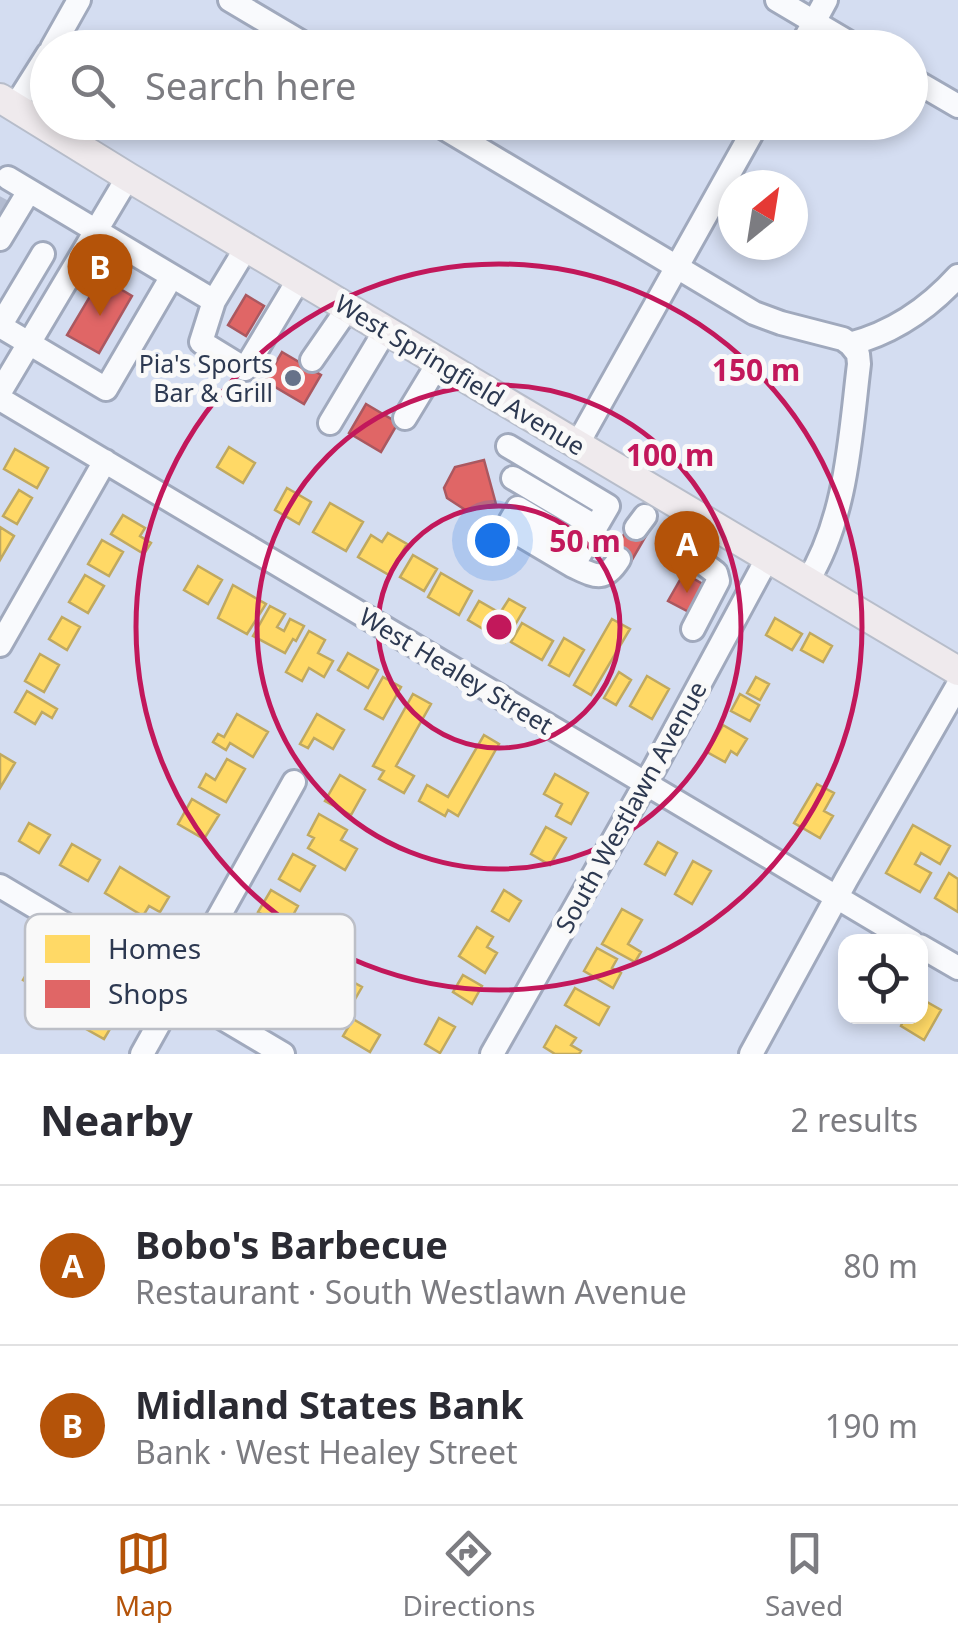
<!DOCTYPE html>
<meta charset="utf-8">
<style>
body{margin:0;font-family:"Noto Sans",sans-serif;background:#f7f7f7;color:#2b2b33}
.controls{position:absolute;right:30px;bottom:30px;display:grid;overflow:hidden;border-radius:20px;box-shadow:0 5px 15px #0003}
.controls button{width:90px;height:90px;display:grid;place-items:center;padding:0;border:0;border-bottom:2px solid #e1e1e2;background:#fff;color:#2b2b33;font:50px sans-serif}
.compass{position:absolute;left:718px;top:170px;width:90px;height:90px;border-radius:50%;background:#fff;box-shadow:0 5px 15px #0003;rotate:30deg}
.you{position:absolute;left:492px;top:540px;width:35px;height:35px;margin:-25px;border:8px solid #fff;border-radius:50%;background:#1a73e8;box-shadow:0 0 0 15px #1a73e833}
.badge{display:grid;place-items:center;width:65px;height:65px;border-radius:50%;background:#b45309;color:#fff;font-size:32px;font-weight:700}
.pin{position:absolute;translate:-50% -82px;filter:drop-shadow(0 2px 5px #0008)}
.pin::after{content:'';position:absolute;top:52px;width:35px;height:30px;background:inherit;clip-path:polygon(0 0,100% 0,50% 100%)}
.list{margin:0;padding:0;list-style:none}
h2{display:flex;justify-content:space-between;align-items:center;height:130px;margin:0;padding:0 40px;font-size:42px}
h2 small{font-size:32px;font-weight:400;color:#7c7c81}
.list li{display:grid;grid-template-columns:65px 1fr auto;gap:30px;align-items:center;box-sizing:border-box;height:160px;padding:0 40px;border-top:2px solid #e1e1e2}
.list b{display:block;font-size:38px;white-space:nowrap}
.list p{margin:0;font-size:32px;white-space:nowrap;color:#7c7c81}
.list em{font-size:32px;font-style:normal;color:#7c7c81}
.icon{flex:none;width:55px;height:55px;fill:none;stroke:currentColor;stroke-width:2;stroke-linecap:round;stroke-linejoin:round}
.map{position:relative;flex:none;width:958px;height:1054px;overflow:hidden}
.search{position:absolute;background:#fff;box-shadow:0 5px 15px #0003;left:30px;right:30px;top:30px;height:110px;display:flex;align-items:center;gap:25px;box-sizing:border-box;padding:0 35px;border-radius:55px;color:#7c7c81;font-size:38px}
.sheet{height:450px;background:#fff}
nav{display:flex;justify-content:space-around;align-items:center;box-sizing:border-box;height:140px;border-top:2px solid #e1e1e2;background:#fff;font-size:28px;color:#7c7c81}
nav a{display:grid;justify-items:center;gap:5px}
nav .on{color:#b45309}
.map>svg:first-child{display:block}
.homes{fill:#ffd966;stroke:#c0a960;stroke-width:2.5}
.shops{fill:#e06666;stroke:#aa5860;stroke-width:2.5}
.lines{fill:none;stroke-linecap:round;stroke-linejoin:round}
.minor-tunnel{stroke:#b3bcd1;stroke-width:22;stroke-dasharray:22 11;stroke-linecap:butt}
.minor-casing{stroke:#a0a9bd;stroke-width:28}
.major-casing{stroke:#b7bdca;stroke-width:32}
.minor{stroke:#f9fafd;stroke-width:22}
.major{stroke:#efeaed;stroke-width:28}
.ring{fill:none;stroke:#c2185b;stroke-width:5}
.poi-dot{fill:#677289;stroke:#f9f9f9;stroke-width:4}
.labels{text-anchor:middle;stroke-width:10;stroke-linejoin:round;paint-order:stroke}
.poi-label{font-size:25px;fill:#2d3951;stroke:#f9f9f9;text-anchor:end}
.street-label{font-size:25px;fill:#2d3951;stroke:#f9f9f9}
.key{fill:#f9f9f9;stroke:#bcbfc7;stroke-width:2.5}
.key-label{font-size:28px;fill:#2d3951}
.centre{fill:#c2185b;stroke:#f9f9f9;stroke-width:5}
.ring-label{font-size:30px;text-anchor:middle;font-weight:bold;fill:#c2185b;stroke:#f9f9f9;stroke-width:10;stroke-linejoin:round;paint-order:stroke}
</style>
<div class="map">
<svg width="958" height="1054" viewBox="0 0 958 1054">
<rect width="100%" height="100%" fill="#d4ddf1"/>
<path class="homes" d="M 229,447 L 255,463 L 243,483 L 217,467 Z
M 15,449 L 48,468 L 37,488 L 4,469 Z
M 287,488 L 311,502 L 299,524 L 275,510 Z
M 19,490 L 32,498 L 17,524 L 3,516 Z
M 330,503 L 363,522 L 346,551 L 313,532 Z
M 123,515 L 145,528 L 140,536 L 151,543 L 144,554 L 111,534 Z
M 0,527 L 14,536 L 0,560 Z
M 388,533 L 407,544 L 389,575 L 358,557 L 371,535 L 382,542 Z
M 102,540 L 123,552 L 109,576 L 88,564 Z
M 413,555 L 437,569 L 424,591 L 400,577 Z
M 198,566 L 222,580 L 208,604 L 184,590 Z
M 441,573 L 472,591 L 459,615 L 428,597 Z
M 85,575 L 104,586 L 88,613 L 69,602 Z
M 233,585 L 266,604 L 247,634 L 218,618 Z
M 509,599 L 525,608 L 505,642 L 468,620 L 479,601 L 500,613 Z
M 270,606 L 285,614 L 277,627 L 284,631 L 290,619 L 304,626 L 296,641 L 293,639 L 285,653 L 253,636 Z
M 62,617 L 80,627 L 67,650 L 49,639 Z
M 775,618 L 802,634 L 792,650 L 766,635 Z
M 612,619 L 630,629 L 591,695 L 574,685 Z
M 522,623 L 553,641 L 542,660 L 511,642 Z
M 309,631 L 325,640 L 318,653 L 333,661 L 324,677 L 309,668 L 302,681 L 286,672 Z
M 810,633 L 832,646 L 823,662 L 801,650 Z
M 564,638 L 584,650 L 569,676 L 549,665 Z
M 348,653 L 378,670 L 368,688 L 338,670 Z
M 40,654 L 59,665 L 44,692 L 25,681 Z
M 619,672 L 631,680 L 616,705 L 604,698 Z
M 647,676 L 669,689 L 652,719 L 630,706 Z
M 383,677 L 401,687 L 383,719 L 365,709 Z
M 756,677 L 769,684 L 760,700 L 747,693 Z
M 27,691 L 57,709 L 52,718 L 42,712 L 35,724 L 15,712 Z
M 413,694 L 431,704 L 396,766 L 414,776 L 404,793 L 379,779 L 384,771 L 373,766 Z
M 740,694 L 759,705 L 750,721 L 731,711 Z
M 237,714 L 268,732 L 253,757 L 230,743 L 226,750 L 213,742 L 218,734 L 224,737 Z
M 317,714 L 344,730 L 333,749 L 314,738 L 308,748 L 300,744 Z
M 723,725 L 747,739 L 737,755 L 731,751 L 725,762 L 707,752 Z
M 484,735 L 499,744 L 458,816 L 448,810 L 445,816 L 419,801 L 427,785 L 448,797 Z
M 0,754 L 15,763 L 0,788 Z
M 227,759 L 245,769 L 226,802 L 199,787 L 206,774 L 215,780 Z
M 555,774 L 588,793 L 571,824 L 556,816 L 562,804 L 544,794 Z
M 340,775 L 365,790 L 351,815 L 325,801 Z
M 817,784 L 834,793 L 824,811 L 833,816 L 820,838 L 794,823 Z
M 192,799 L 219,815 L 204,839 L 178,824 Z
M 319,814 L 347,830 L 341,840 L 357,849 L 345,870 L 308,848 L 314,838 L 308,835 Z
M 29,823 L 50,835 L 39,853 L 19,841 Z
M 913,825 L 950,846 L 940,864 L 921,853 L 915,864 L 931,873 L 920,892 L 886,873 Z
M 546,827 L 566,838 L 550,865 L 531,854 Z
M 658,842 L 677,853 L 665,875 L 645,864 Z
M 72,844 L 100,860 L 88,881 L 60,865 Z
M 293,854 L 315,866 L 300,891 L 279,879 Z
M 693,861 L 711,871 L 692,904 L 675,894 Z
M 120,867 L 169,897 L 160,912 L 149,906 L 143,916 L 105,893 Z
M 949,873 L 958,879 L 958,912 L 935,898 Z
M 271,890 L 298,906 L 286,928 L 258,912 Z
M 504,890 L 521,901 L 509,921 L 492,911 Z
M 622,909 L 642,920 L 628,944 L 641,952 L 635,962 L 602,944 Z
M 477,927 L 493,937 L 487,947 L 497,953 L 485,973 L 459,956 Z
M 597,948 L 617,959 L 612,968 L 621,973 L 613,988 L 584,971 Z
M 36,957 L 66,975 L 53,997 L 23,980 Z
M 335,972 L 362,987 L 347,1013 L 311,992 L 320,977 L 329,982 Z
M 463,975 L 482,986 L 472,1004 L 453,992 Z
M 85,986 L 123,1007 L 104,1039 L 79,1025 L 85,1015 L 73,1008 Z
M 575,988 L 609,1007 L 599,1025 L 565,1005 Z
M 920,998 L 941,1010 L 924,1040 L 901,1026 L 905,1016 L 920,1016 Z
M 439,1018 L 455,1027 L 440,1053 L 425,1044 Z
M 353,1019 L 380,1035 L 370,1052 L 343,1036 Z
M 556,1026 L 576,1038 L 571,1045 L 581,1051 L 579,1054 L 555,1054 L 544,1047 Z"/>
<path class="shops" d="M 100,273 L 113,281 L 112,284 L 132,296 L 99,353 L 67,335 L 95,288 L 92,287 Z
M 246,295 L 264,306 L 246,336 L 228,325 Z
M 282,352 L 321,375 L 304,404 L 265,381 Z
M 366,404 L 398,423 L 381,452 L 349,433 Z
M 484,460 L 496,504 L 467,511 L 447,498 L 444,488 L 455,467 Z
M 630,524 L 647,534 L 629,565 L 612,555 Z
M 684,573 L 706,586 L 691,613 L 668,601 Z"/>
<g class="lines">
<path class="minor-tunnel" d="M 0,213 L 7,200"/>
<defs>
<path id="minor" d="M 230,0 L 311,48
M 777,0 L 858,48
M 52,48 L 79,0
M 800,48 L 826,0
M 910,78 L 958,106
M 14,108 L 48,54
M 434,122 L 754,313 L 781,323 L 843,339 L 850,344 C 892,333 929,308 958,276
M 0,239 L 29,191
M 172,276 L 214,301 L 246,248
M 214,301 L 201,342 L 245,369 L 299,279
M 0,326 L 106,389 L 172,276 L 8,178
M 0,326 L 43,254
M 312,360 L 348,308
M 0,392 L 128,177
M 0,399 L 912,942
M 405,418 L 439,362
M 330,423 L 385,331
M 577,445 L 758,122
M 508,446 L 608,506 L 573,566 L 507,527 L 518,508 L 584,547
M 513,478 L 596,527
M 636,528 L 645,516
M 686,541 L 695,557 L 716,573 L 718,581 L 693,629
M 573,566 C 595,576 604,583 619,559
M 807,582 C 847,517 850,438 859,364 L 858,354 L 850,344
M 0,645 L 105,461
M 0,886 L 283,1054
M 920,946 L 958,968
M 142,1054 L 294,782
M 492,1054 L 656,765 L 767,559
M 751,1054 L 846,880 L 958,685"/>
<path id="major" d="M 0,98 L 128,177 L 958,671"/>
</defs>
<use href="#minor" class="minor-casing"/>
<use href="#major" class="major-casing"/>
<use href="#minor" class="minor"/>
<use href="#major" class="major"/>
</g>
<g class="ring">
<circle cx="499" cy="627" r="121"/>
<circle cx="499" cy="627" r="242"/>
<circle cx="499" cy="627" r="363"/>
</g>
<circle class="poi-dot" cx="293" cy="378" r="10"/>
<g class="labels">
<g class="poi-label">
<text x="273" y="373">Pia's Sports<tspan x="273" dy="29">Bar &amp; Grill</tspan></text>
</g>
<g class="street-label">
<text transform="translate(460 375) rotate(31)" y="9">West Springfield Avenue</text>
<text transform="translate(456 671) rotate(31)" y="9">West Healey Street</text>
<text transform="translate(631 807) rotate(-61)" y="9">South Westlawn Avenue</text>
</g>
</g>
<rect x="25" y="914" width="330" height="115" rx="15" class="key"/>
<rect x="45" y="935" width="45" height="28" fill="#ffd966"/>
<rect x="45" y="980" width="45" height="28" fill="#e06666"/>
<g class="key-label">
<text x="108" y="959">Homes</text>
<text x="108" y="1004">Shops</text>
</g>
<circle cx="499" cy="627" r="15" class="centre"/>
<g class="ring-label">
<text x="756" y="381">150 m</text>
<text x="670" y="466">100 m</text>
<text x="585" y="552">50 m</text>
</g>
</svg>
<div class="controls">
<button><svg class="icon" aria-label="locate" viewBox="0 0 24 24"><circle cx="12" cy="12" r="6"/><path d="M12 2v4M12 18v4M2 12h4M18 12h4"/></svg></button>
</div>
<svg class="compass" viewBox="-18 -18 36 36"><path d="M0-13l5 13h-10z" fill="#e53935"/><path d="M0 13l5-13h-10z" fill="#7c7c81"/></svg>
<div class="you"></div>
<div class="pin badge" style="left:687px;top:593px">A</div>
<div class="pin badge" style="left:100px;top:316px">B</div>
<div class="search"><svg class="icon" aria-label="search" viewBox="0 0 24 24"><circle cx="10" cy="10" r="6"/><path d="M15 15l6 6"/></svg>Search here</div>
</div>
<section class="sheet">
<h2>Nearby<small>2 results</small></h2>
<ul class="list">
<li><span class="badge">A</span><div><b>Bobo's Barbecue</b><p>Restaurant · South Westlawn Avenue</p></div><em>80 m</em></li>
<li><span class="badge">B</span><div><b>Midland States Bank</b><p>Bank · West Healey Street</p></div><em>190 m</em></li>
</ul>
</section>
<nav>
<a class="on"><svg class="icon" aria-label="map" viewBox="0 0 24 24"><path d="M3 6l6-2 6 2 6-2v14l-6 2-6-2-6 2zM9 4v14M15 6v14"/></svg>Map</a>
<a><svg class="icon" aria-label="directions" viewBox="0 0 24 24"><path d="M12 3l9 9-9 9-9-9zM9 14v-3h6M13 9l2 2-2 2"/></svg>Directions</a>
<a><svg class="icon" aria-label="saved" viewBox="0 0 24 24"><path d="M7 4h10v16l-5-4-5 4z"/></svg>Saved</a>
</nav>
